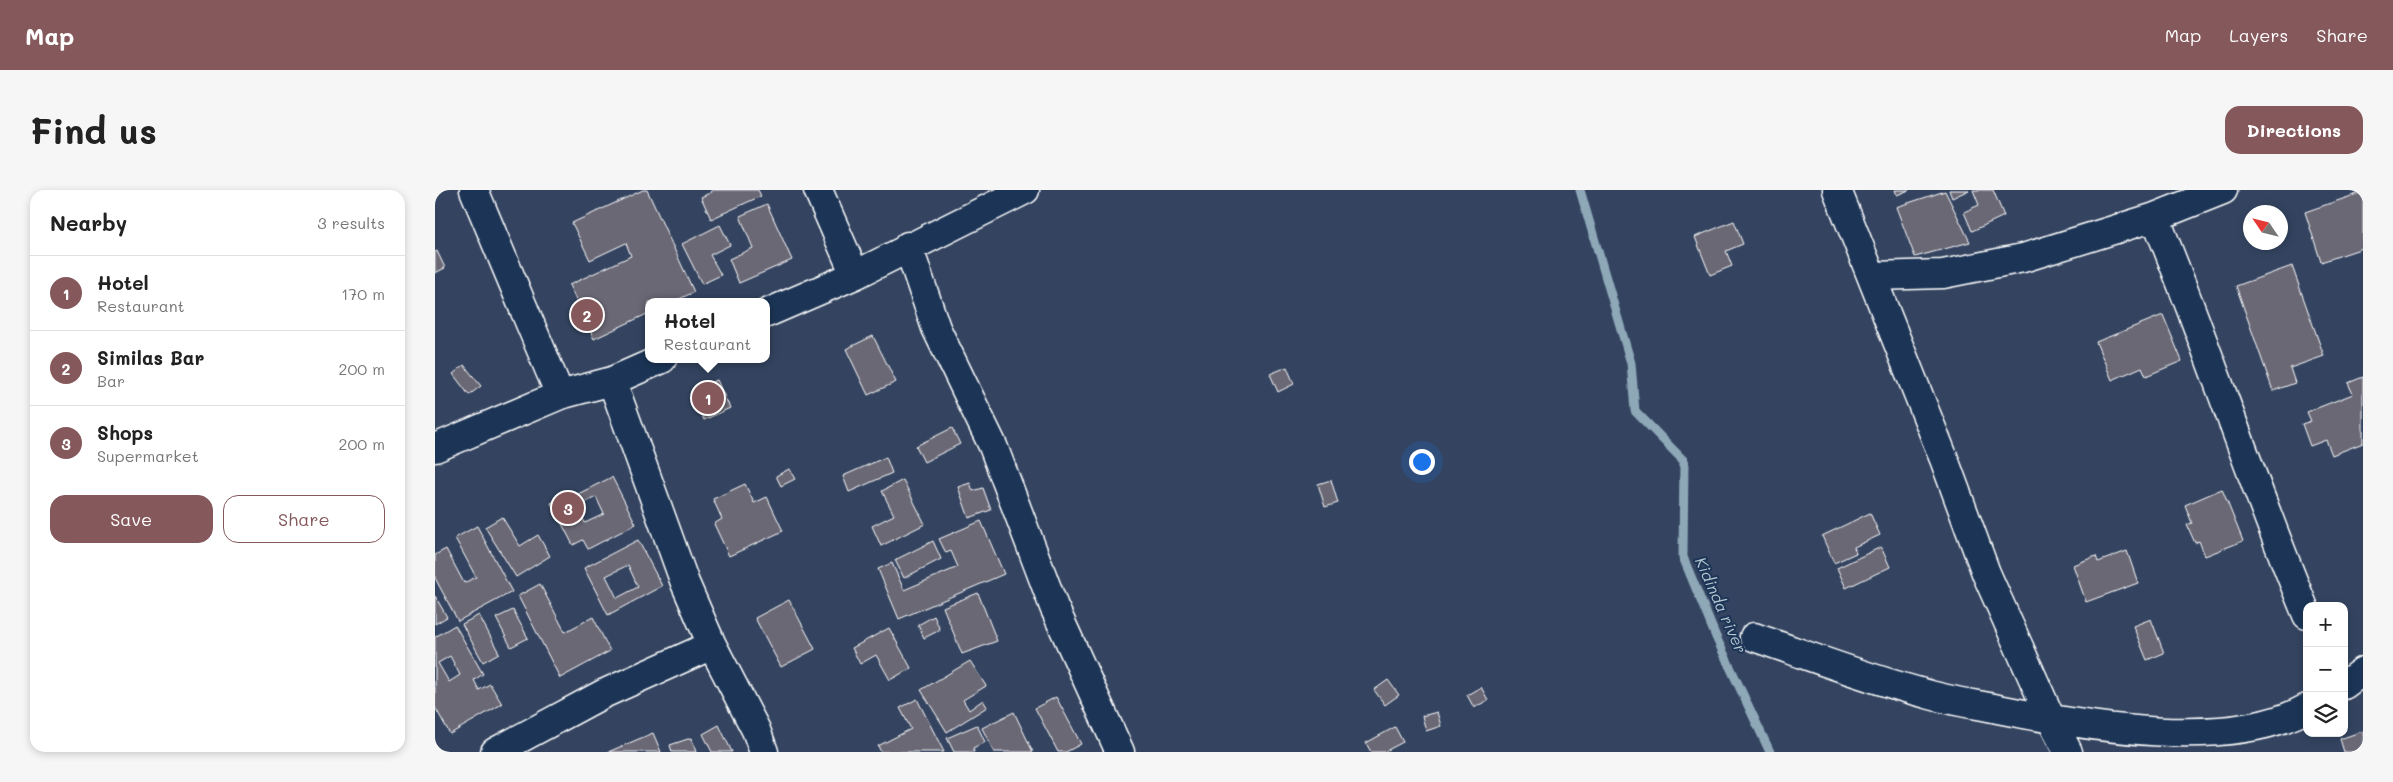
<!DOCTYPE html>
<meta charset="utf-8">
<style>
body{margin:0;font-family:Mali,sans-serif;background:#f6f6f6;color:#222}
.controls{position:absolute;right:15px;bottom:15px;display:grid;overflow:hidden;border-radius:10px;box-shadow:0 2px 8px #0003}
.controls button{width:45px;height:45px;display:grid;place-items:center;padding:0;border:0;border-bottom:1px solid #e0e0e0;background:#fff;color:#222;font:25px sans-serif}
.compass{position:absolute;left:1808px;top:15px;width:45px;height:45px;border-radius:50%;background:#fff;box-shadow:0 2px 8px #0003;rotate:305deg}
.you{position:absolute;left:986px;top:271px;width:18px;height:18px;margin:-12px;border:4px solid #fff;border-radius:50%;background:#1a73e8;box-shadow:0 0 0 8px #1a73e833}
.badge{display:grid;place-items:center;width:32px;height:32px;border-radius:50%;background:#85585c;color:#fff;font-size:16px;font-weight:700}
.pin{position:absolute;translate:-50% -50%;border:2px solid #fff;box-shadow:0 1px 5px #0006}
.popup{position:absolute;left:210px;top:108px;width:125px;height:65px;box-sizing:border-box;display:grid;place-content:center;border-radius:10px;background:#fff;filter:drop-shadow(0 1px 4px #0005);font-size:16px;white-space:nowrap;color:#767676}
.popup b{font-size:19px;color:#222}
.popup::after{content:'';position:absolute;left:50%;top:100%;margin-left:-10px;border:10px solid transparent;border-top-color:#fff}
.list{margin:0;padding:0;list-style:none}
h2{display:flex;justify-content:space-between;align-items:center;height:65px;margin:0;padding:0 20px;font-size:21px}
h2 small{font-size:16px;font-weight:400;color:#767676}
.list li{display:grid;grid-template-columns:32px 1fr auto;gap:15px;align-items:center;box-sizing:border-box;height:75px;padding:0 20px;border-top:1px solid #e0e0e0}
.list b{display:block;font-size:19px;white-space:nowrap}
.list p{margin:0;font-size:16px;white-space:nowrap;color:#767676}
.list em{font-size:16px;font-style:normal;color:#767676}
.actions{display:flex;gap:10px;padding:15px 20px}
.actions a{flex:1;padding:11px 0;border:1px solid #85585c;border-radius:15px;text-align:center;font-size:18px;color:#85585c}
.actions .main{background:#85585c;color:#fff}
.icon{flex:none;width:28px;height:28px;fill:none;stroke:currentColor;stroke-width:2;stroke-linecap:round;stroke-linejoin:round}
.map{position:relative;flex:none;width:1928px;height:562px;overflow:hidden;border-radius:15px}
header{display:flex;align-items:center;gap:30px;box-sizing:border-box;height:70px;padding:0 25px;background:#85585c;color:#fff}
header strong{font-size:24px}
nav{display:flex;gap:28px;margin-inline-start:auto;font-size:18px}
.intro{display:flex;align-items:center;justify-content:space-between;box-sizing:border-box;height:120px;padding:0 30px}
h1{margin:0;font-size:35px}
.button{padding:12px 22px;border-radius:15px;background:#85585c;color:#fff;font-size:18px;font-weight:700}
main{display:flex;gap:30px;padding:0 30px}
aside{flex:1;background:#fff;border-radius:15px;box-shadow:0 2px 8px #0003}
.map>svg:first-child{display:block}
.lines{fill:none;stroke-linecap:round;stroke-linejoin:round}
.stream{stroke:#8ea8b8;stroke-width:9}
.building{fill:#6a6774;stroke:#fff;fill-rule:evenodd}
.street-casing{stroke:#fff;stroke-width:31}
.street{stroke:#1d3557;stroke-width:28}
.labels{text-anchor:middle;stroke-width:4;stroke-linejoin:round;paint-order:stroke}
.water-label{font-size:16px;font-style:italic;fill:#b3c5cf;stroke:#1d3557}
</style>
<header>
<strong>Map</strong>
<nav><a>Map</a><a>Layers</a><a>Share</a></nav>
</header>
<div class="intro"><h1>Find us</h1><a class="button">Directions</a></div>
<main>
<aside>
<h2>Nearby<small>3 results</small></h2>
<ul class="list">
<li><span class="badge">1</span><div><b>Hotel</b><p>Restaurant</p></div><em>170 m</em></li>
<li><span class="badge">2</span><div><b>Similas Bar</b><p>Bar</p></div><em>200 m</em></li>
<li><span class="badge">3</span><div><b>Shops</b><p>Supermarket</p></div><em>200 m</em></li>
</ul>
<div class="actions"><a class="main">Save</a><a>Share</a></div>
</aside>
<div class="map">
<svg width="1928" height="562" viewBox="0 0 1928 562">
<rect width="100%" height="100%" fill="#344460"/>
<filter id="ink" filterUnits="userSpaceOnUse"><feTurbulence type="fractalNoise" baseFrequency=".02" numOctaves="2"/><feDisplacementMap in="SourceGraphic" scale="10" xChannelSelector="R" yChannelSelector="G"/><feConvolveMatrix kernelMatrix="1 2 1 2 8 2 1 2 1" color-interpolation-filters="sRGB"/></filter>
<g filter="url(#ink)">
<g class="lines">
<path class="stream" d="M 1145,0 L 1196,173 L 1200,221 L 1249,271 L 1248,367 L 1281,447 L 1335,562"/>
</g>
<path class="building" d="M 208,0 L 212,0 L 259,102 L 238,112 L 214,112 L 214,123 L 159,149 L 134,95 L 196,66 L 191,53 L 155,70 L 137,33 Z
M 276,0 L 323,0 L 326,6 L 276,29 L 266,7 L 277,2 Z
M 1460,0 L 1474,0 L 1462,5 Z
M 1514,0 L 1534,0 L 1517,8 Z
M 1538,0 L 1558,0 L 1569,26 L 1537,41 L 1529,22 L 1544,15 Z
M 1510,1 L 1535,52 L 1480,67 L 1461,17 Z
M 1928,2 L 1928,58 L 1886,72 L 1870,22 Z
M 332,14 L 357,70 L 304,93 L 294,69 L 318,58 L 305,26 Z
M 1299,31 L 1308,54 L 1291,61 L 1297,76 L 1275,85 L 1260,47 Z
M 285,35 L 295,55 L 275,65 L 286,85 L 267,94 L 247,54 Z
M 2,61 L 10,78 L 0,83 L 0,62 Z
M 1857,76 L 1889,166 L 1855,178 L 1860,193 L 1838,201 L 1801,96 Z
M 1728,125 L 1747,171 L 1711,186 L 1707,177 L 1677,190 L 1661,152 Z
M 438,146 L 461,192 L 433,205 L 411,159 Z
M 29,175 L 46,196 L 34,205 L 18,184 Z
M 852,177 L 859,194 L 843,202 L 835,184 Z
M 1928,187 L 1928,253 L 1897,265 L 1891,250 L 1875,256 L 1867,234 L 1876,231 L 1872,222 L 1918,204 L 1913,193 Z
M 282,190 L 295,218 L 269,230 L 256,202 Z
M 517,238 L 525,254 L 489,272 L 481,256 Z
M 451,267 L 457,283 L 414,302 L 408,286 Z
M 354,279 L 360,289 L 346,296 L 341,286 Z
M 177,287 L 201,334 L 153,359 L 148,350 L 138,355 L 116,313 L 135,304 L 137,307 ZM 161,307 L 169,324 L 150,333 L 142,317 Z
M 468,290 L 490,334 L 446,356 L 437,336 L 459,325 L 447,301 Z
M 896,290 L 903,313 L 890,317 L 883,294 Z
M 535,293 L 538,301 L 548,298 L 556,320 L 534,328 L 523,297 Z
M 310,294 L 319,313 L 332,307 L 348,341 L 294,366 L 279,334 L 287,329 L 278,309 Z
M 1787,299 L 1808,351 L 1770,366 L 1764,351 L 1760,353 L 1752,335 L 1757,333 L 1750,315 Z
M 1435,323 L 1445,345 L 1419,357 L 1421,363 L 1399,373 L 1387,346 Z
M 67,327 L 85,356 L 103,345 L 115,366 L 81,387 L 50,337 Z
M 546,331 L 569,384 L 464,429 L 443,379 L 457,373 L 469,400 L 523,377 L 516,361 L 511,363 L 504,349 Z
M 42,336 L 77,402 L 23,431 L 0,388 L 0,365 L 11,359 L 29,393 L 41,387 L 20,348 Z
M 203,350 L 227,396 L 173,425 L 149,378 ZM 193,375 L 203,397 L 182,408 L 171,386 Z
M 498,351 L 506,369 L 469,388 L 460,370 Z
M 1446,357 L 1455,377 L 1411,398 L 1402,378 Z
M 1692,361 L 1703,393 L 1651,412 L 1638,375 L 1661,366 L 1663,372 Z
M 105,394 L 130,442 L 158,427 L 175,461 L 125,488 L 83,406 Z
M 543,403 L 562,451 L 527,464 L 508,417 Z
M 0,406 L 12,427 L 0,434 Z
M 354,410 L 380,459 L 346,477 L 320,428 Z
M 78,420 L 93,448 L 76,457 L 61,428 Z
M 44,425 L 64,463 L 48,472 L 27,434 Z
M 499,426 L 505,440 L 489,448 L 483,435 Z
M 1716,429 L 1729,463 L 1712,470 L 1698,436 Z
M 20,435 L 48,484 L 39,490 L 44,500 L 55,494 L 67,514 L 15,544 L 0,517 L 0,447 ZM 15,466 L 25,485 L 14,492 L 3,473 Z
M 454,438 L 476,478 L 455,490 L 441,465 L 425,474 L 417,458 Z
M 535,471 L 551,496 L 528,510 L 534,520 L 548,510 L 552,517 L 512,542 L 486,500 Z
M 953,490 L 964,505 L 950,515 L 939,500 Z
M 1046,497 L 1053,510 L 1039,518 L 1032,505 Z
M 621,507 L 646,554 L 631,562 L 623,562 L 600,518 Z
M 482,509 L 509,562 L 446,562 L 443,556 L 476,539 L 465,518 Z
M 579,522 L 598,562 L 559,562 L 547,538 Z
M 1002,522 L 1006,536 L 991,541 L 987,526 Z
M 284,535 L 297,562 L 277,562 L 268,544 Z
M 542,535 L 550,552 L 538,558 L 539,562 L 519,562 L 512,548 Z
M 960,537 L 968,552 L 949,562 L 936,562 L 931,553 Z
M 1928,541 L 1928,562 L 1909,562 L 1905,549 Z
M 218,543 L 226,562 L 173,562 Z
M 256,548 L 261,562 L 237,562 L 235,555 Z"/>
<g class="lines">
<defs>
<path id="street" d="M 39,0 L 125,205
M 383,0 L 420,85
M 1402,0 L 1509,269 L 1551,383 L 1616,529 L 1633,562
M 1720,27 C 1774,159 1817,294 1872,425
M 473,56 L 501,138 L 558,256 L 619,417 L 685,562
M 1438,86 L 1508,84 L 1588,68 L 1720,27 L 1788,0
M 332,123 L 420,85 L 590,0
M 177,191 L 250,393 L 277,455 L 321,540 L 329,562
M 0,258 L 125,205 L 177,191 L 227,169
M 1319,447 C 1377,467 1434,489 1492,504 C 1515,511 1539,514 1563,519 C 1648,536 1794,562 1872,518
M 1909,495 L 1928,481
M 60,562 L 168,504 L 277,455"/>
</defs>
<use href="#street" class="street-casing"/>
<use href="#street" class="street"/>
</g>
</g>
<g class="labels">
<g class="water-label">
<text transform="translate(1286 415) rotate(66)" y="6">Kidinda river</text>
</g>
</g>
</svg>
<div class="controls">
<button>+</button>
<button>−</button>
<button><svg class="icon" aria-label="layers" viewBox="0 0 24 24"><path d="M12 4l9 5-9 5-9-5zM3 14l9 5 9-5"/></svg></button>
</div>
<svg class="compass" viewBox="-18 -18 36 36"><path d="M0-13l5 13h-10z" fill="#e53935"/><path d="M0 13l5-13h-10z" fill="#767676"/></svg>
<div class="you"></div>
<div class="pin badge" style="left:273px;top:208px">1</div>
<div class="popup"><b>Hotel</b>Restaurant</div>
<div class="pin badge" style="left:152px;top:125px">2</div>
<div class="pin badge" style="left:133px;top:318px">3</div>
</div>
</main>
